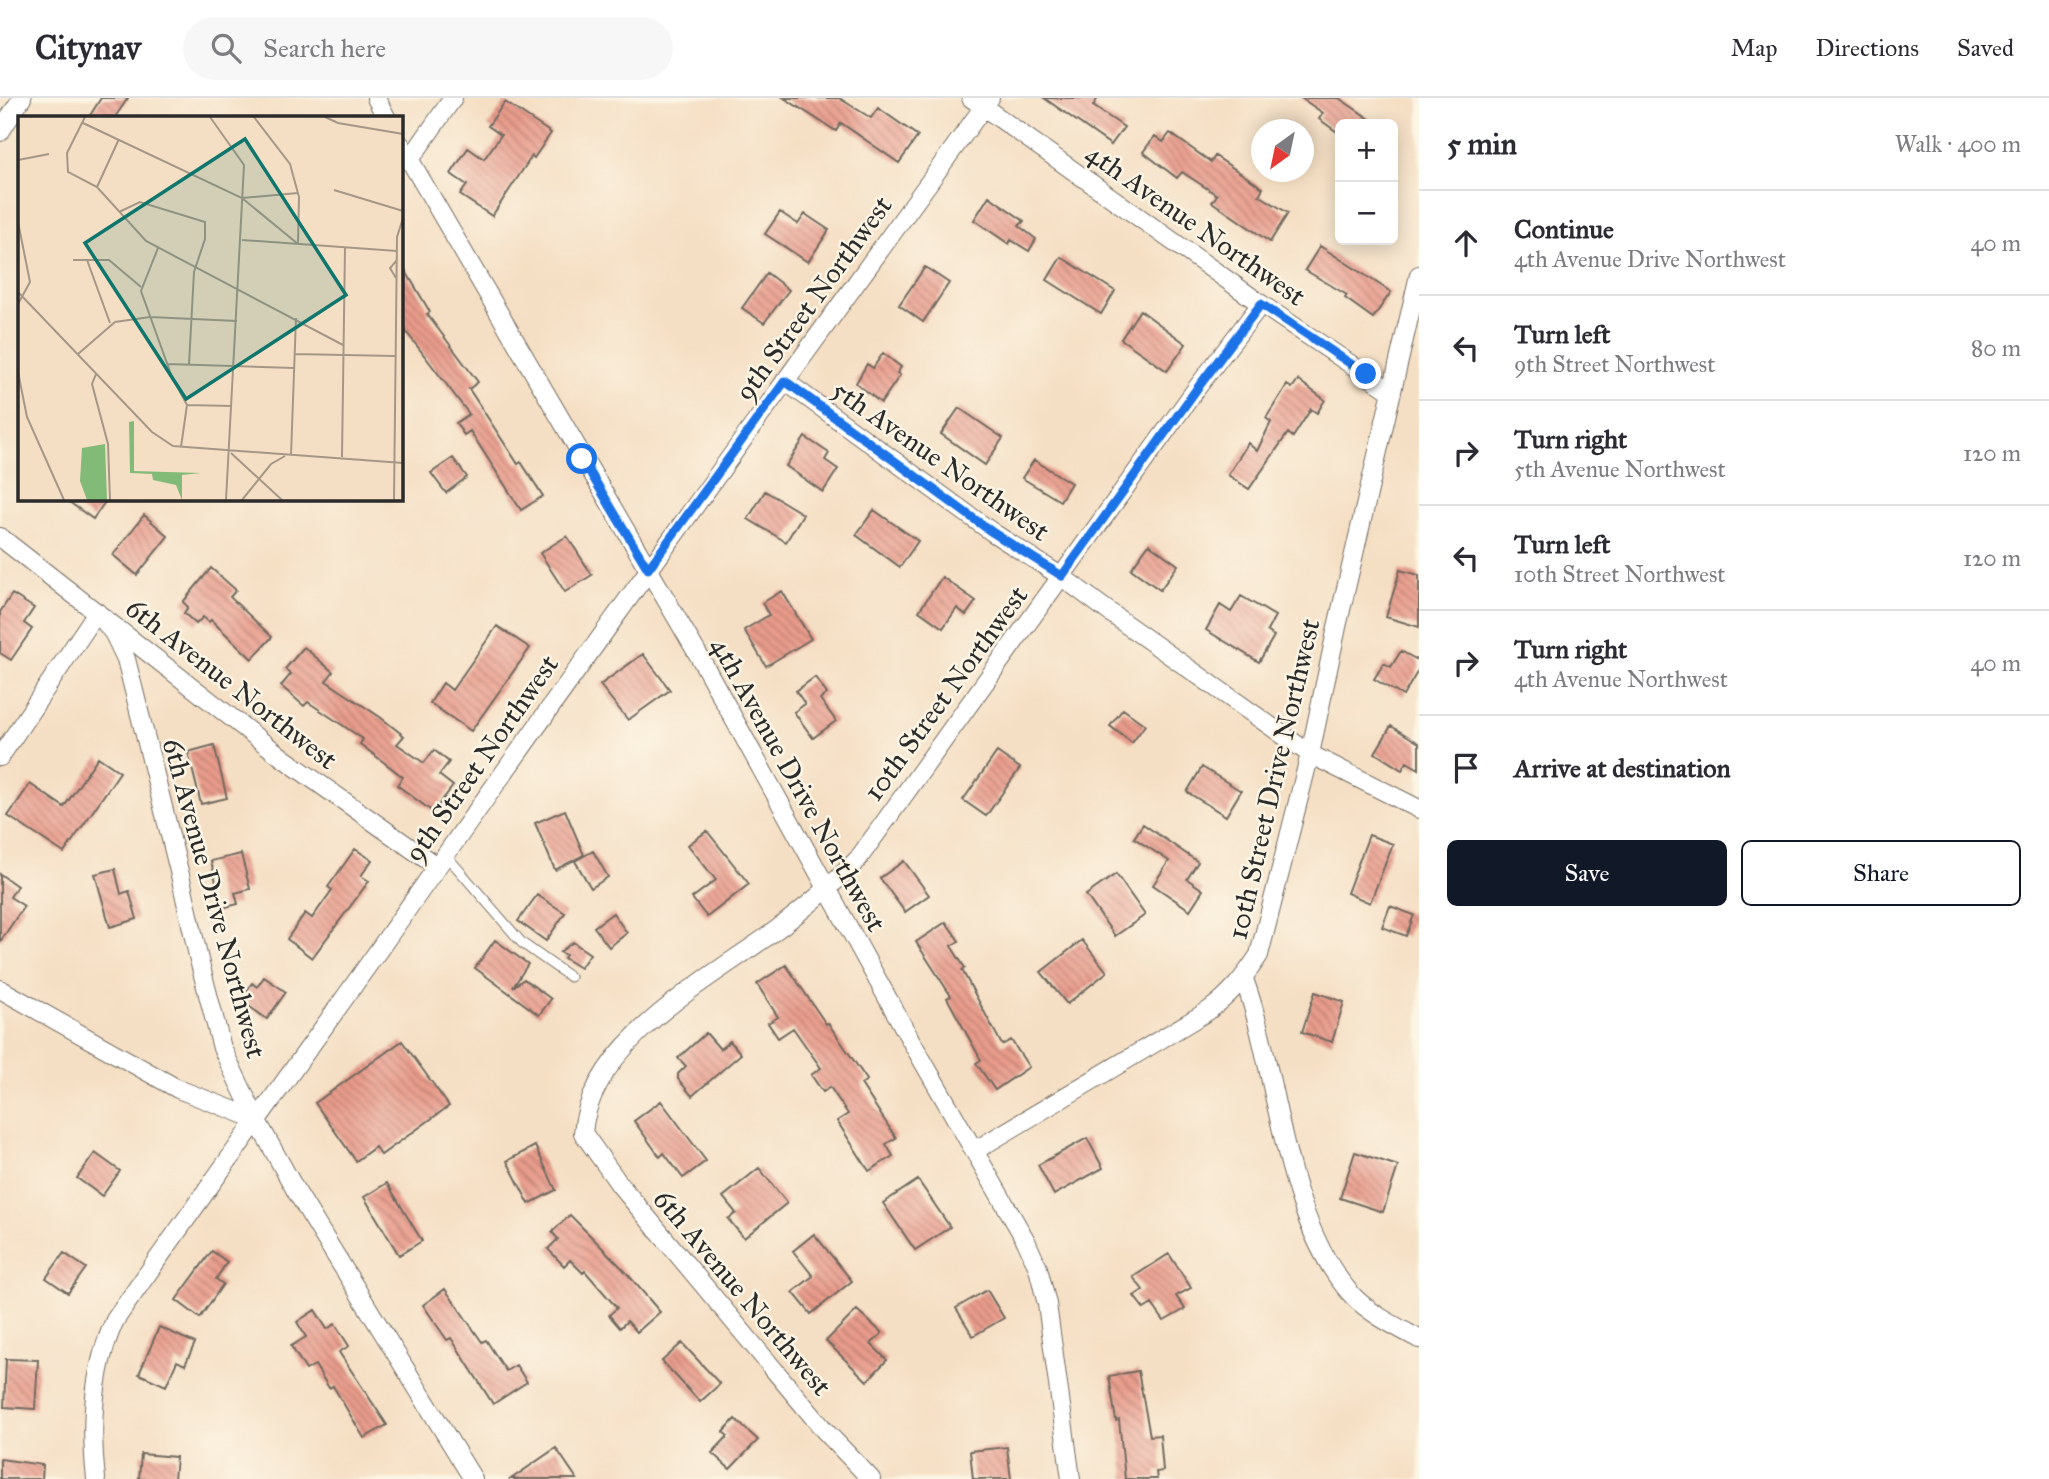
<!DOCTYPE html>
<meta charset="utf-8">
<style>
body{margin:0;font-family:"IM FELL Great Primer",serif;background:#f7f7f7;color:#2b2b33}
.controls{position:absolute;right:21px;top:21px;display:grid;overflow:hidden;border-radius:10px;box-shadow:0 4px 18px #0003}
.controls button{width:63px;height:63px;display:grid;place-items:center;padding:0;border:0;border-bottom:2px solid #e1e1e2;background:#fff;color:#2b2b33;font:35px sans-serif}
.compass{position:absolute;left:1251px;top:21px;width:63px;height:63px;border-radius:50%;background:#fff;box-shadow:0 4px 18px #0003;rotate:213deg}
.stop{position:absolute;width:21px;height:21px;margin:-16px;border:5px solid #1a73e8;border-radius:50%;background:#fff}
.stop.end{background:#1a73e8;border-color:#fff;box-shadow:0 2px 7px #0008}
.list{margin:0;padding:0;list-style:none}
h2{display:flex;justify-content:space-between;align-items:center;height:91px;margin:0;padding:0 28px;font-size:30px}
h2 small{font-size:23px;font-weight:400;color:#7c7c81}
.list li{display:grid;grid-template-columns:46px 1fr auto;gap:21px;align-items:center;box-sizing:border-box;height:105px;padding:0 28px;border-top:2px solid #e1e1e2}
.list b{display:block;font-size:26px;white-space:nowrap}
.list p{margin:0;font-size:23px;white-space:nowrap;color:#7c7c81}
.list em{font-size:23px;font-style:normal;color:#7c7c81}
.actions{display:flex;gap:14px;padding:21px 28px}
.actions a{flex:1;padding:16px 0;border:2px solid #111827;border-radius:10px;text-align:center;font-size:24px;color:#111827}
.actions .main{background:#111827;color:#fff}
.icon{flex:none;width:38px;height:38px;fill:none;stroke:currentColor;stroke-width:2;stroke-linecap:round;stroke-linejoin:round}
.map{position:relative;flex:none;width:1419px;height:1381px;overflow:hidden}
header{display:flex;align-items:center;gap:42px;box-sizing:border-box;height:98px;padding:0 35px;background:#fff;border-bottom:2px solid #e1e1e2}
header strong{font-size:33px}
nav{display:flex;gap:38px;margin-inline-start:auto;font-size:24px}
.search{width:490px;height:63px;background:#f7f7f7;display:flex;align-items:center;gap:18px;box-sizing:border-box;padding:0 24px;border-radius:38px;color:#7c7c81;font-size:26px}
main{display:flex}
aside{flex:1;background:#fff}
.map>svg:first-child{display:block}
.building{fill:url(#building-back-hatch)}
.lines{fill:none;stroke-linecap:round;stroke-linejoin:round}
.lane-casing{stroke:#726a61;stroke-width:11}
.street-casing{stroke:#726a61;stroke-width:20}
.lane{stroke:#fff;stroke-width:9}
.street{stroke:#fff;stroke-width:18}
.route{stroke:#1a73e8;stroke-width:9}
.labels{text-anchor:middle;stroke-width:5;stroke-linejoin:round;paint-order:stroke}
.street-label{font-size:28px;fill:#2b2b2b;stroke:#fcf5e5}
.inset-road{fill:none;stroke:#a49787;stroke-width:2}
.view{fill:#0f766e;fill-opacity:0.15;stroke:#0f766e;stroke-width:3.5}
.inset-edge{fill:none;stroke:#2b2b2b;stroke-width:3.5}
</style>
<header>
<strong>Citynav</strong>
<div class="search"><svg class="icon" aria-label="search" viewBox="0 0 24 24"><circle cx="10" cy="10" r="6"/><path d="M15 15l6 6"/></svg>Search here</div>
<nav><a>Map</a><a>Directions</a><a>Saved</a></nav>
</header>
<main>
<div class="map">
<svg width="1419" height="1381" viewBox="0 0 1419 1381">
<defs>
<pattern id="building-back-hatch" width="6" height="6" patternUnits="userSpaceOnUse" patternTransform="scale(1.75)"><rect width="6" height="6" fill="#e99b8b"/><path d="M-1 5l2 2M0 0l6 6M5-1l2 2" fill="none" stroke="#bd7f72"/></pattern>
</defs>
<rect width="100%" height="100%" fill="#fcf5e5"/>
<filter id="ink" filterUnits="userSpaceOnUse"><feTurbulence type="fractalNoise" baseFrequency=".0143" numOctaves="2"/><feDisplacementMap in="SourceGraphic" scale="14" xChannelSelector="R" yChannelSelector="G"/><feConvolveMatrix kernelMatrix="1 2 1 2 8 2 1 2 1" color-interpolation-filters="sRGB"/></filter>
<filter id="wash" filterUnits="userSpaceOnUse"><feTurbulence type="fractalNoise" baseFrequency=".00686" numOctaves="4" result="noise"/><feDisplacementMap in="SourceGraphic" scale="28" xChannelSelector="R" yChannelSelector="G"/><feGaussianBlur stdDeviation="1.57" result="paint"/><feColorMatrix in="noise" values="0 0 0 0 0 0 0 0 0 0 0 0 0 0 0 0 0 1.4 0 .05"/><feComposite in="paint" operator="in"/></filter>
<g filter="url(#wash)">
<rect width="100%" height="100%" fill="#f5dfc4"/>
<g id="blocks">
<path class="building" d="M 101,0 L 128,0 L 115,19 L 89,19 Z
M 784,0 L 839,0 L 871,20 L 878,10 L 918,38 L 899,65 L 841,25 L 836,33 Z
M 1044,0 L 1098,0 L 1093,8 L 1124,29 L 1111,47 Z
M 1301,0 L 1339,0 L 1377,26 L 1340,26 L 1340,36 L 1319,21 L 1323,15 Z
M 505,4 L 551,35 L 534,60 L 532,58 L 492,118 L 460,97 L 467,87 L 451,76 L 468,50 L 484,61 L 501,37 L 488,28 Z
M 1170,35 L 1211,64 L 1215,58 L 1263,90 L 1259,97 L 1288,115 L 1270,144 L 1212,104 L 1217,97 L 1182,74 L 1177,80 L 1143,54 L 1155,38 L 1163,44 Z
M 989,98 L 1024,123 L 1019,128 L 1036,141 L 1029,153 L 1011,142 L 1009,146 L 974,122 Z
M 780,114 L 798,126 L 805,116 L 829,132 L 808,164 L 765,136 Z
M 1320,148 L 1391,194 L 1373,220 L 1345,200 L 1347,197 L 1305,172 Z
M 1061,159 L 1115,193 L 1101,216 L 1047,182 Z
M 401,165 L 430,214 L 427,216 L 478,284 L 469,291 L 518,366 L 521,364 L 543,398 L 521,412 L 470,333 L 464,337 L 456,325 L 469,316 L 401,227 Z
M 925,169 L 949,185 L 923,224 L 899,207 Z
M 767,175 L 789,192 L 764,225 L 742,210 Z
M 1140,212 L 1186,246 L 1167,273 L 1121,241 Z
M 883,255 L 901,269 L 897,275 L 900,277 L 881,305 L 856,285 L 867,266 L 873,270 Z
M 1298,282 L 1325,302 L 1317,315 L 1311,311 L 1293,339 L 1288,335 L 1249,391 L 1228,377 L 1248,345 L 1257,353 L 1271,324 L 1266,320 L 1287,287 L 1292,290 Z
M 959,310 L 1003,340 L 985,367 L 941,336 Z
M 805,339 L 829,355 L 825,362 L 838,371 L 823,394 L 786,368 Z
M 453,360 L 467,379 L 446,395 L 431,375 Z
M 1034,362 L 1071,385 L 1060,403 L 1022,380 Z
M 765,393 L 803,416 L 786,444 L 748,421 Z
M 65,401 L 107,401 L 93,421 Z
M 874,412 L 918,443 L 900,469 L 856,437 Z
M 144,417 L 168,438 L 137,477 L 113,457 Z
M 567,438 L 592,477 L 565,494 L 540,455 Z
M 1149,446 L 1178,467 L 1160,492 L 1131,471 Z
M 211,470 L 236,492 L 230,499 L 272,539 L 252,561 L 211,522 L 209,524 L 203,519 L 196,526 L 184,515 L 188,509 L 183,504 Z
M 1400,472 L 1419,477 L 1419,529 L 1386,519 Z
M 942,479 L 976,503 L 966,517 L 957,510 L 943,530 L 919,513 Z
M 782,493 L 811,541 L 766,568 L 744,532 L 769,517 L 762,505 Z
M 12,496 L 34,510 L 24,525 L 32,531 L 11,562 L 0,555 L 0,514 Z
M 1241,498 L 1275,518 L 1267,533 L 1274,538 L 1259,564 L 1206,532 L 1220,507 L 1231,514 Z
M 497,528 L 530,550 L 471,633 L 430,605 L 443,585 L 452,592 Z
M 304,549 L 333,574 L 326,583 L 380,619 L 404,638 L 397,646 L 424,665 L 434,652 L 449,664 L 439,677 L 453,688 L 433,714 L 397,687 L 403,679 L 360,646 L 363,641 L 308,604 L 304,608 L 281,588 L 291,576 L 285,571 Z
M 1401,553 L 1419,563 L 1419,571 L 1403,598 L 1374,581 L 1384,565 L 1391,569 Z
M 643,556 L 670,592 L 628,622 L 600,587 Z
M 815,579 L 827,596 L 820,601 L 836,623 L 813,640 L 794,614 L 805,606 L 796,593 Z
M 1123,611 L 1145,627 L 1132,645 L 1110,628 Z
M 1391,628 L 1419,645 L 1419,671 L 1407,664 L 1402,672 L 1375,655 Z
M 214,647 L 227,700 L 201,706 L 188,654 Z
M 997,654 L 1020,670 L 986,718 L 963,702 Z
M 98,659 L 120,674 L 64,755 L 8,718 L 30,686 L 64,709 Z
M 1202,669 L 1241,693 L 1226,718 L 1187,694 Z
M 565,712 L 584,757 L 555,772 L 535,725 Z
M 1143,726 L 1198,764 L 1187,781 L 1203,792 L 1190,812 L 1153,787 L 1169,763 L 1134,740 Z
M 707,733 L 749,786 L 707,819 L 692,800 L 716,782 L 688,747 Z
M 1369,737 L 1393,746 L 1370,805 L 1347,795 Z
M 355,751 L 372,762 L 361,778 L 369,783 L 312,860 L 287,841 L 305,815 L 312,820 L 332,792 L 328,789 Z
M 593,753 L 608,779 L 591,790 L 575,763 Z
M 241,756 L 250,791 L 235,795 L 238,806 L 222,810 L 211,763 Z
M 904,763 L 929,797 L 905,814 L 880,780 Z
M 115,771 L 121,796 L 129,793 L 137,821 L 110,829 L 95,776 Z
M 0,776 L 17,788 L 10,799 L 24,808 L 0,844 Z
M 1116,776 L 1145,817 L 1115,838 L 1086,797 Z
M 537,797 L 565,815 L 546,843 L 518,823 Z
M 1390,808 L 1414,817 L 1406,838 L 1382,829 Z
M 613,815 L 627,835 L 609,849 L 594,829 Z
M 946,824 L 959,843 L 951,848 L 965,870 L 962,872 L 1002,947 L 1011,942 L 1029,969 L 995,992 L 976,965 L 981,962 L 947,900 L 951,898 L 916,844 Z
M 495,842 L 528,866 L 513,889 L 524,881 L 551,901 L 539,917 L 475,870 Z
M 1082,842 L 1107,874 L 1067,906 L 1041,874 Z
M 573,844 L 590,856 L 580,870 L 564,860 L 566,857 L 560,854 Z
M 786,867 L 826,926 L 828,925 L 867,982 L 861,986 L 896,1040 L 886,1046 L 893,1058 L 869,1073 L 837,1023 L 848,1016 L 830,989 L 823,994 L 811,977 L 821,970 L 793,930 L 778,940 L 768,925 L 778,919 L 757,886 Z
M 264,879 L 286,894 L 267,921 L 240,902 L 252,885 L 257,889 Z
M 1315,894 L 1344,904 L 1332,944 L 1302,934 Z
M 706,935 L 720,951 L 730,943 L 741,956 L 692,998 L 678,981 L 678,976 L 686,968 L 678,960 Z
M 402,943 L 449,1008 L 381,1057 L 375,1049 L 356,1063 L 315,1005 Z
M 661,1003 L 706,1063 L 683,1080 L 664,1055 L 660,1059 L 634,1023 Z
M 1087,1040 L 1103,1070 L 1054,1097 L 1038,1067 Z
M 535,1048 L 556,1092 L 529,1106 L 507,1063 Z
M 1355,1054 L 1398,1068 L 1383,1114 L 1340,1100 Z
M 95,1055 L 120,1073 L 102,1098 L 77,1080 Z
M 759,1070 L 787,1105 L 744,1140 L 728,1121 L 736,1115 L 723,1099 Z
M 918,1082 L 950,1129 L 915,1152 L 883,1105 Z
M 387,1085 L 422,1143 L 399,1157 L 364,1099 Z
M 570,1117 L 624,1172 L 660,1214 L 637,1234 L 627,1223 L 620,1230 L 609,1217 L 617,1210 L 585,1173 L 583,1175 L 570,1162 L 564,1168 L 548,1151 L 558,1141 L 552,1134 Z
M 814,1136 L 852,1183 L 811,1216 L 793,1194 L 813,1178 L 793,1153 Z
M 212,1153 L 227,1164 L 216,1181 L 223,1186 L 200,1220 L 176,1202 Z
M 64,1155 L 86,1170 L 68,1195 L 46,1180 Z
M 1169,1156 L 1191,1190 L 1176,1198 L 1185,1211 L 1164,1223 L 1152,1206 L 1144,1211 L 1134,1198 L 1143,1192 L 1133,1179 Z
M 445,1191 L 482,1244 L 486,1242 L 506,1273 L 516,1267 L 527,1284 L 493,1306 L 451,1240 L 447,1242 L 423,1207 Z
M 987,1192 L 1004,1220 L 973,1238 L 956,1210 Z
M 315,1212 L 327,1231 L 335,1226 L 349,1248 L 339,1254 L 387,1327 L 364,1340 L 333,1288 L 329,1290 L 315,1267 L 306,1272 L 291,1248 L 306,1239 L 297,1224 Z
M 857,1212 L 882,1235 L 871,1246 L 887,1262 L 867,1283 L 826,1243 Z
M 159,1229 L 195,1245 L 185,1267 L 177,1263 L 166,1288 L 139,1276 Z
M 682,1245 L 720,1286 L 700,1304 L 662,1263 Z
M 6,1261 L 38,1262 L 35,1311 L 4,1309 Z
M 1138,1273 L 1150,1338 L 1160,1337 L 1163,1373 L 1156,1374 L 1157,1381 L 1125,1381 L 1119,1322 L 1116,1323 L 1109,1278 Z
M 735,1321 L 758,1342 L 730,1371 L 712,1355 L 728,1338 L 723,1334 Z
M 1007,1349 L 1011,1381 L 973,1381 L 970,1353 Z
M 556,1350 L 577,1381 L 511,1381 Z
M 141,1356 L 176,1359 L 174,1381 L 139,1381 Z
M 0,1361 L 43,1367 L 42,1381 L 0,1381 Z"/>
</g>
</g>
<g filter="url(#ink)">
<use href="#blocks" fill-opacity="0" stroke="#726a61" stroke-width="2"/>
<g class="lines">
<defs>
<path id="lane" d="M 445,756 L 522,845 L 570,879"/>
<path id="street" d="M 376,0 L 386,19
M 971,0 L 1261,206 L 1392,294
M 0,34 L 22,0
M 401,47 L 703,565 L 910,941 L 1026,1143 L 1038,1170 L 1047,1206 L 1071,1381
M 409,63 L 453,0
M 785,283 L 992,434 L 1062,479 L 1127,527 L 1310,656 L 1419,711
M 0,439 L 283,660 L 436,768
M 0,659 L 97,514 L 114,536 L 126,561 L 180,777 L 199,862 L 222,950 L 256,1021 L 296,1093 L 473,1381
M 1244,881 C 1279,977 1283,1122 1352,1197 C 1370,1216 1397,1229 1419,1241
M 0,891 L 178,991 L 256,1021
M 974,1053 L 1208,913 C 1230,897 1244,880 1259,857 L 1310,656 L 1337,529 L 1419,177
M 96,1381 C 90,1327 92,1272 115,1222 C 201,1098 291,976 378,853 C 579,566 785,284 990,0
M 871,1381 L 825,1333 L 620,1087 L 583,1035 C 590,945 706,883 772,835 C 803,812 831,789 858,761 L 1196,291 L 1261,206"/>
</defs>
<use href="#lane" class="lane-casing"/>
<use href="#street" class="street-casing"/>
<use href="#lane" class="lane"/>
<use href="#street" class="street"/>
</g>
</g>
<g class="lines" filter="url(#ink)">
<path class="route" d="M 582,361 L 648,471 L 785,283 L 992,434 L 1062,478 L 1196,292 L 1261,206 L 1366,276"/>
</g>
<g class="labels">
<g class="street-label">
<text transform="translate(1196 126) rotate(35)" y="10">4th Avenue Northwest</text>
<text transform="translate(813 200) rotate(-54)" y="10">9th Street Northwest</text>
<text transform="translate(941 362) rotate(35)" y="10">5th Avenue Northwest</text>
<text transform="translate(232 585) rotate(38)" y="10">6th Avenue Northwest</text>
<text transform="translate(945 595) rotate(-54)" y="10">10th Street Northwest</text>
<text transform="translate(481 660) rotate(-55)" y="10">9th Street Northwest</text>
<text transform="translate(1273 681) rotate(-77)" y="10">10th Street Drive Northwest</text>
<text transform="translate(799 686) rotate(61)" y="10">4th Avenue Drive Northwest</text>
<text transform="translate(215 800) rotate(75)" y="10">6th Avenue Drive Northwest</text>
<text transform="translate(743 1194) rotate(50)" y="10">6th Avenue Northwest</text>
</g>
</g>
<g transform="translate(18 18)">
<rect width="385" height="385" fill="#f5dfc4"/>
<path d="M 116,305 L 116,355 L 183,357 L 164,359 L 164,384 L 158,369 L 135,364 L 134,358 L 112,357 L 111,306 ZM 87,328 L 89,384 L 69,384 L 62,365 L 64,332 Z" fill="#82ba78"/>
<path class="inset-road" d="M 67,1 L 49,37 L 50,56 L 79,71 L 128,125 L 325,229M 192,1 L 226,49 L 208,384M 236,1 L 272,48 L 281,81 L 280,128M 307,1 L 320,7 L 385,18M 65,7 L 224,82 L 280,128M 0,44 L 31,38M 79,71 L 101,23M 316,74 L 385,95M 224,82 L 280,77M 101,96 L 122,86 L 187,106 L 187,123 L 176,156 L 171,248M 0,106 L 12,166 L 0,188M 224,124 L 379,135M 140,132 L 123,175 L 154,261 L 169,289M 55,144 L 91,144 L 123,171M 69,144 L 92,207M 378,162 L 372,152 L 379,144M 0,176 L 134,316 L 155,330 L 385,347M 60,238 L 97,206 L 132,201 L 219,205M 276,238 L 377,240M 149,248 L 276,252M 0,256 L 9,301 L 46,384M 78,258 L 74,268 L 90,328 L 92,384M 169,289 L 214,290M 163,331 L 169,289M 213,337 L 264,384M 273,339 L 278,202M 324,341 L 327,131M 224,384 L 253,348 L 267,340M 376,384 L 379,121 L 385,102"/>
<path class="view" d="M 227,23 L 328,179 L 168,283 L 67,127 Z"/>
<rect width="385" height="385" class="inset-edge"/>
</g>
</svg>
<div class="controls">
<button>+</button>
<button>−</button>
</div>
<svg class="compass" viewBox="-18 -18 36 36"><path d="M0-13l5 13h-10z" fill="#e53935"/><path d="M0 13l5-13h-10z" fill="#7c7c81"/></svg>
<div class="stop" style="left:582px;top:361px"></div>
<div class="stop end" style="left:1366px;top:276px"></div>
</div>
<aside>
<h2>5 min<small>Walk · 400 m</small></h2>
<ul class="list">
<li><svg class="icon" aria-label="ahead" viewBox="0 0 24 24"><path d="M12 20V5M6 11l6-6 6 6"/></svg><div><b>Continue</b><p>4th Avenue Drive Northwest</p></div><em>40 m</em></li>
<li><svg class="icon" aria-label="left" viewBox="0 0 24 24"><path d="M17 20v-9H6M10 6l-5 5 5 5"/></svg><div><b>Turn left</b><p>9th Street Northwest</p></div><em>80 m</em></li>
<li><svg class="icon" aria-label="right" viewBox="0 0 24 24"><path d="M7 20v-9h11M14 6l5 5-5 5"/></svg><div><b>Turn right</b><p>5th Avenue Northwest</p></div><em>120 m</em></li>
<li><svg class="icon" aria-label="left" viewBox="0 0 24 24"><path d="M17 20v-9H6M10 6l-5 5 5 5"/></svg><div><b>Turn left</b><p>10th Street Northwest</p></div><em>120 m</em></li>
<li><svg class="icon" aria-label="right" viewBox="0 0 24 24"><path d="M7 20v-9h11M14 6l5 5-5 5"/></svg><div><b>Turn right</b><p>4th Avenue Northwest</p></div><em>40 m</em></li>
<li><svg class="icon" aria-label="arrive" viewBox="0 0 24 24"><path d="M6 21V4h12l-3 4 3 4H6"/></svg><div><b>Arrive at destination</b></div></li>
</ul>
<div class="actions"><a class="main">Save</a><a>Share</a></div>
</aside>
</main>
